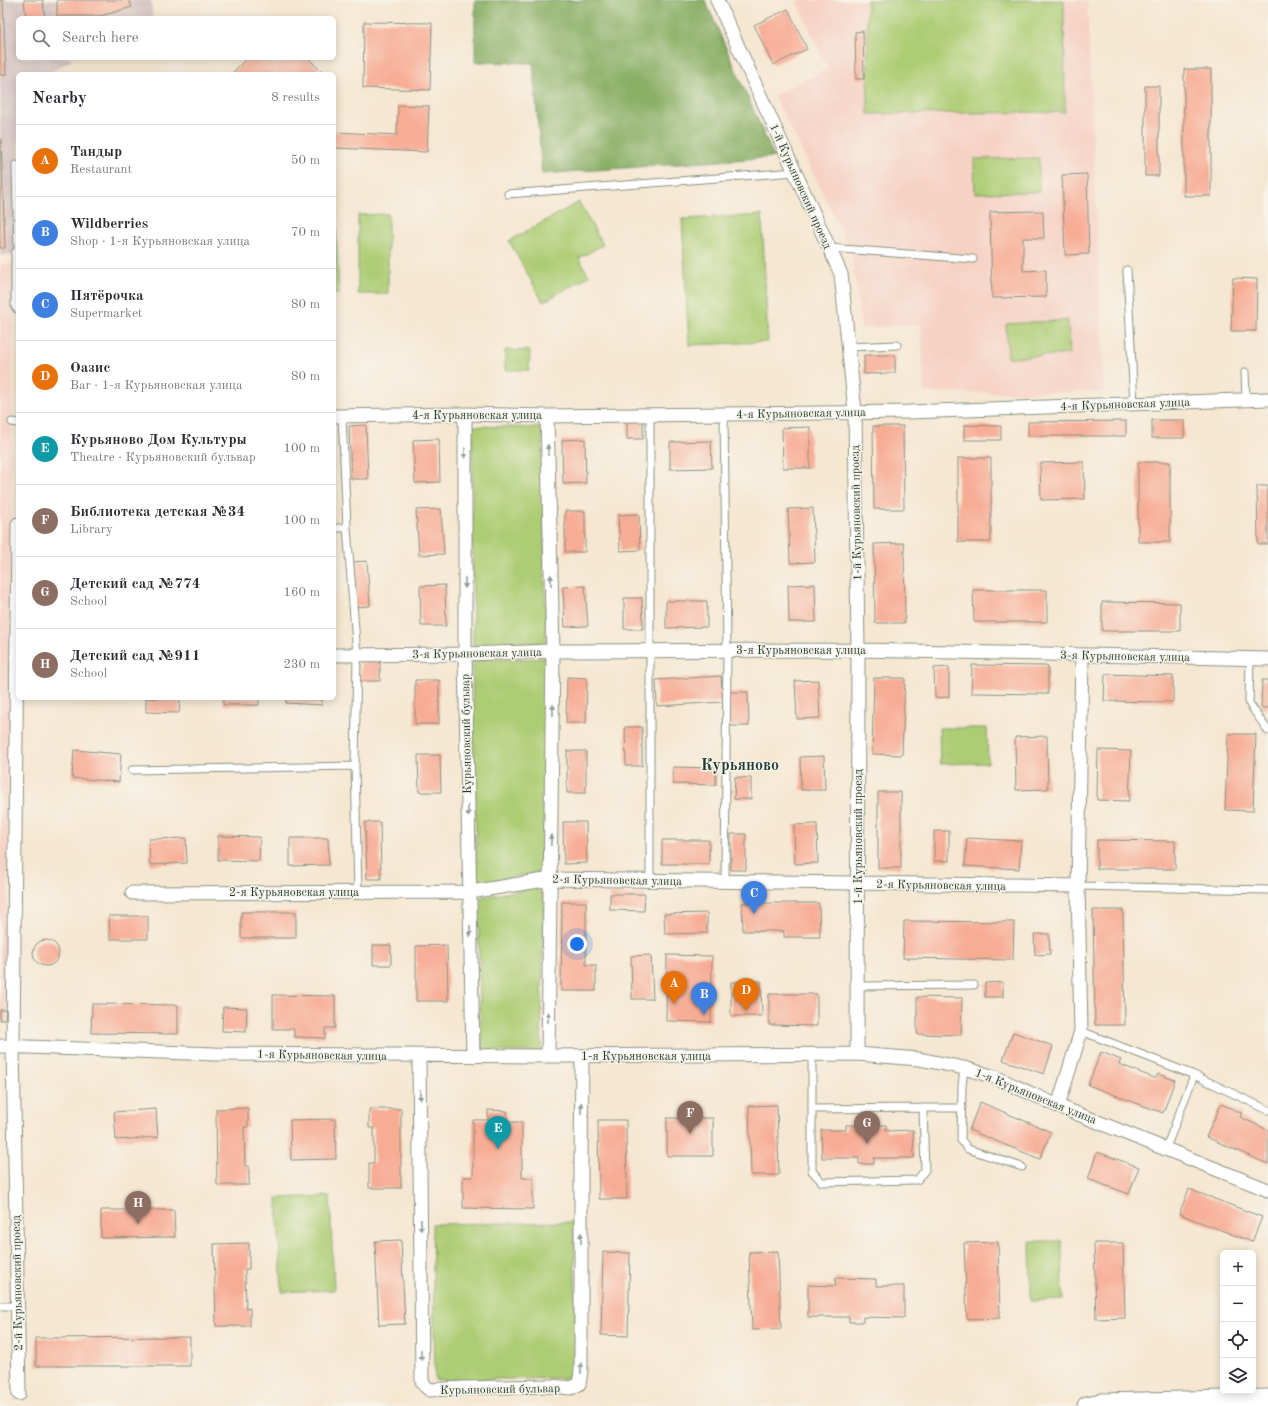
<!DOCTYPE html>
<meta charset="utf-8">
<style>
body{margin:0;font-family:"Old Standard TT",serif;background:#f7f7f7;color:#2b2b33}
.controls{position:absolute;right:12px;bottom:12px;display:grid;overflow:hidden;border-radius:6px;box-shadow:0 2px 10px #0003}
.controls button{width:36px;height:36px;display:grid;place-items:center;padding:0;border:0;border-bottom:1px solid #e1e1e2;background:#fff;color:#2b2b33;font:20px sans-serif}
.you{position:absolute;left:577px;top:944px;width:14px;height:14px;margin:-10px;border:3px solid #fff;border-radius:50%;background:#1a73e8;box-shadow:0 0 0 6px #1a73e833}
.badge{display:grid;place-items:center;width:26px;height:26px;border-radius:50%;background:#111827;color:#fff;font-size:13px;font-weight:700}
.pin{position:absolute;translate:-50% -33px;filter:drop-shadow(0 1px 2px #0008)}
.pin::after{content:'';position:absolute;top:21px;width:14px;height:12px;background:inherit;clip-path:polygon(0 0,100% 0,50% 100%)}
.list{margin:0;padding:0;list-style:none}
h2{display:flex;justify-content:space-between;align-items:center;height:52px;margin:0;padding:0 16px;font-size:17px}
h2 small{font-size:13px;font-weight:400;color:#7c7c81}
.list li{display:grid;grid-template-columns:26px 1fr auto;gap:12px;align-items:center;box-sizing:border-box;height:72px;padding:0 16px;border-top:1px solid #e1e1e2}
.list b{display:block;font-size:15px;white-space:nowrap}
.list p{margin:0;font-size:13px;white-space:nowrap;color:#7c7c81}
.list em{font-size:13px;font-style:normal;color:#7c7c81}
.icon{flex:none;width:22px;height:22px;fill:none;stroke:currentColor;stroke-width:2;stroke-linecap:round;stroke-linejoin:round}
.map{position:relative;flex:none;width:1268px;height:1406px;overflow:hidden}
.search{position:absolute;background:#fff;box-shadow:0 2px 10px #0003;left:16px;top:16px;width:320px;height:44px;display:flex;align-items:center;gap:10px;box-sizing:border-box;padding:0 14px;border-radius:6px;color:#7c7c81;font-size:15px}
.panel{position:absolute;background:#fff;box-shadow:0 2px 10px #0003;left:16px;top:72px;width:320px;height:628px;border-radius:6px}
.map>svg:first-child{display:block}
.built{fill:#f6d2c4}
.industrial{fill:#d1bfbe}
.green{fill:#adcd75;stroke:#668554}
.forest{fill:#8ab066;stroke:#54764d}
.building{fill:#f7ac94}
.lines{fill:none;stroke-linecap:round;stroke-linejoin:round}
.lane-casing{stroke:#8a9282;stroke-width:9}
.street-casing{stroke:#8a9282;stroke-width:15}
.secondary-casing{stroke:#8a9282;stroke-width:21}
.lane{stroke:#fff;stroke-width:7}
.street{stroke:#fff;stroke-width:13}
.secondary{stroke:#fff;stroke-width:19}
.oneway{fill:#8f9e9a}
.labels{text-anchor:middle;stroke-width:3;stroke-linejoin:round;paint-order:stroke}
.street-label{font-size:12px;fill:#1f3d34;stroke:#f7f3e8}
.district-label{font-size:16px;font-weight:bold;fill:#1f3d34;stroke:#f7f3e8}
</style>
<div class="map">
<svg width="1268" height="1406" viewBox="0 0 1268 1406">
<rect width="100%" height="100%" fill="#f7f3e8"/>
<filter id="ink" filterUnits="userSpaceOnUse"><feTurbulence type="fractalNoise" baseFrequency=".025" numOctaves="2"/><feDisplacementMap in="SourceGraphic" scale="8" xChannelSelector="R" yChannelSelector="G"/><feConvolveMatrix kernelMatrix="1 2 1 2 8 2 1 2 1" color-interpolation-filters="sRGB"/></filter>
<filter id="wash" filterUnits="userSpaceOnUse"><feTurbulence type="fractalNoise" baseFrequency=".012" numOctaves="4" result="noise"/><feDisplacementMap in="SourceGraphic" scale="16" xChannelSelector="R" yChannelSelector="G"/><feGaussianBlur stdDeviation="0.9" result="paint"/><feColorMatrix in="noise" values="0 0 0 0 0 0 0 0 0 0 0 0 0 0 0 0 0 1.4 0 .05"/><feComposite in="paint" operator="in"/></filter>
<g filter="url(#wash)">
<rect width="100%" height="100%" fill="#f5e7d1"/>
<path class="built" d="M 796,0 L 1087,0 L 1104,392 L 924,393 L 921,324 L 861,328 L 851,250 L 774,95 L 828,69 Z
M 0,264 L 13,264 L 7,1022 L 0,1022 Z"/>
<path class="industrial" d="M 0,0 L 151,0 L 153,18 L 18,18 L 18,58 L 75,58 L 47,74 L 18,74 L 18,254 L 0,255 Z"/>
<path class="green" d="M 867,0 L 1064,0 L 1065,112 L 868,114 Z
M 1039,158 L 1039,192 L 975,193 L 974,159 Z
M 579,202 L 603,245 L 579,258 L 589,276 L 543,302 L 509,241 Z
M 334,203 L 335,203 L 339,294 L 334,294 Z
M 388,214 L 388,294 L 358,294 L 358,215 Z
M 762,215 L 768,342 L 689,345 L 682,219 Z
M 1068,320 L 1070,354 L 1008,358 L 1006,324 Z
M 505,350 L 530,351 L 529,370 L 505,370 Z
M 472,426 L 542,428 L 546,643 L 473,645 Z
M 547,658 L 543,871 L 477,884 L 472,660 Z
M 939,728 L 987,728 L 988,763 L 940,764 Z
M 544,886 L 541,1052 L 481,1051 L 478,898 Z
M 330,1196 L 334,1290 L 282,1292 L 277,1198 Z
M 574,1222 L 577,1378 L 435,1380 L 432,1224 Z
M 1030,1241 L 1062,1241 L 1063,1300 L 1031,1301 Z"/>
<path class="forest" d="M 705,0 L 774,157 L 542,174 L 533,63 L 475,62 L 475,1 Z"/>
<g id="blocks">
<path class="building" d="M 0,0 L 3,0 L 6,75 L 0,75 Z
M 24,0 L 43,0 L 45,18 L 26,18 Z
M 57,0 L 129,0 L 132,7 L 101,16 L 57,16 Z
M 788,9 L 807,49 L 773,65 L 754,25 Z
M 364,22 L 432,23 L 430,90 L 363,88 Z
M 863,31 L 864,79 L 856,79 L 855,32 Z
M 247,58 L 308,58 L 324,74 L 231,74 Z
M 1184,69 L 1211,69 L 1211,196 L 1184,196 Z
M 1145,86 L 1159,86 L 1159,176 L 1145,176 Z
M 398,105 L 429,106 L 427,152 L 334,148 L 334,132 L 397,135 Z
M 0,139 L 1,139 L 5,248 L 0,248 Z
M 1087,174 L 1089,254 L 1065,255 L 1062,175 Z
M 1043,211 L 1044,238 L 1023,238 L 1023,271 L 1046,270 L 1046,297 L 992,298 L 990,212 Z
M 1233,278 L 1257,279 L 1256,331 L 1231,331 Z
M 864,355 L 895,355 L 895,373 L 864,374 Z
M 627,419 L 643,419 L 643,439 L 627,439 Z
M 1152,420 L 1184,420 L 1184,438 L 1152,438 Z
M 1126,421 L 1126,436 L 1028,436 L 1028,422 Z
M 366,425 L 368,479 L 351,479 L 349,426 Z
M 964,425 L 1001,426 L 1001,440 L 964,440 Z
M 873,426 L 903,426 L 904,509 L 874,509 Z
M 810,427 L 810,468 L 783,468 L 782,428 Z
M 439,439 L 440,482 L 415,483 L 413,440 Z
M 585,439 L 586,483 L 563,484 L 562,440 Z
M 711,441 L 712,468 L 670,469 L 670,442 Z
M 958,458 L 991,458 L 991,542 L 958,542 Z
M 1084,462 L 1085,499 L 1041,500 L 1040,463 Z
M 1138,462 L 1170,462 L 1170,542 L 1138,542 Z
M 1257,486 L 1268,486 L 1268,544 L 1258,544 Z
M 813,508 L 815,562 L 790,563 L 788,509 Z
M 441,509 L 444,554 L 419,555 L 416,510 Z
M 565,511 L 585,511 L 585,552 L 565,552 Z
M 639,514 L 640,550 L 620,551 L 618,515 Z
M 904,543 L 905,623 L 875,623 L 874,544 Z
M 367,561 L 370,606 L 355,607 L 353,562 Z
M 815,584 L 816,622 L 789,622 L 788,585 Z
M 445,585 L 446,626 L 421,626 L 420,586 Z
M 585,586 L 588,626 L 565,627 L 563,587 Z
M 973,590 L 1047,590 L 1047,622 L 974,622 Z
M 624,598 L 642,598 L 643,629 L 624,629 Z
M 666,601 L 707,601 L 707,627 L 666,628 Z
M 1102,602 L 1180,603 L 1180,631 L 1102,631 Z
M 361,661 L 380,661 L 380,681 L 360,681 Z
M 972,665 L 1048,666 L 1048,694 L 971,693 Z
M 949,667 L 949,697 L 935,698 L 934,668 Z
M 1105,674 L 1173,676 L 1173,702 L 1104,701 Z
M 721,676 L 723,702 L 657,706 L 656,680 Z
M 567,677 L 587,678 L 586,723 L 566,723 Z
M 874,678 L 905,678 L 902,755 L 872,754 Z
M 415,680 L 439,680 L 439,724 L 415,724 Z
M 818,680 L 820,718 L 797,719 L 795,681 Z
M 1262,680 L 1268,680 L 1268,708 L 1261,708 Z
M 729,692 L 748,692 L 749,726 L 730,726 Z
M 146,698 L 180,698 L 179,713 L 146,712 Z
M 223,698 L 259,698 L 259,705 L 223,705 Z
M 286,698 L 322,698 L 322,705 L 286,703 Z
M 625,727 L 642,727 L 642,766 L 626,766 Z
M 1228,734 L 1256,734 L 1253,811 L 1225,810 Z
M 1047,736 L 1048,789 L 1016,790 L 1015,737 Z
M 74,750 L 121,754 L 119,782 L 72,778 Z
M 1098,750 L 1131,751 L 1129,801 L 1097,800 Z
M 567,751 L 586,751 L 586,793 L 567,793 Z
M 418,755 L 440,755 L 441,792 L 419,792 Z
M 824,756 L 825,790 L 801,790 L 800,757 Z
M 673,767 L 716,768 L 716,785 L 673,784 Z
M 735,777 L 751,778 L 751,799 L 734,799 Z
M 878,792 L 901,792 L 901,868 L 878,868 Z
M 365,822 L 380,822 L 381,879 L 367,879 Z
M 563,822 L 586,822 L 587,863 L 564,864 Z
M 817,824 L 818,863 L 795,864 L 794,825 Z
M 934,831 L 949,831 L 949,861 L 934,861 Z
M 731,834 L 746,834 L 746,870 L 731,870 Z
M 218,836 L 260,837 L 259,861 L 218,860 Z
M 186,838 L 187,863 L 150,865 L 149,839 Z
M 290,838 L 328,838 L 329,865 L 290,866 Z
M 967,838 L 1021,841 L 1019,869 L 965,866 Z
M 662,840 L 709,840 L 709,864 L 662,864 Z
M 1097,840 L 1175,841 L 1175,869 L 1097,869 Z
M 610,894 L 645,894 L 644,911 L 610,910 Z
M 562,902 L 586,902 L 586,965 L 596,965 L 596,991 L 561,991 Z
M 742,903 L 819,903 L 820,937 L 784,937 L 784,931 L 743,931 Z
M 1093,910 L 1123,910 L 1125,1025 L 1095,1025 Z
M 241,912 L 296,912 L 296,938 L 241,938 Z
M 707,913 L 707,933 L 665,934 L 664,914 Z
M 109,916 L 148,916 L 148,939 L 110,939 Z
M 904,921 L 1014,922 L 1013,960 L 903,958 Z
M 1034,934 L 1049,934 L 1050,954 L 1035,955 Z
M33 953a13 13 0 1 1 26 0a13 13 0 1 1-26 0Z
M 373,945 L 391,945 L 391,965 L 373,965 Z
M 447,945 L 448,1001 L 416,1001 L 416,946 Z
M 651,955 L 653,999 L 632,999 L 631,956 Z
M 667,955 L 712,956 L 711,1022 L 666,1021 Z
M 761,981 L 762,1016 L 731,1016 L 731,982 Z
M 1003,982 L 1003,997 L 985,997 L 985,983 Z
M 769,994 L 817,994 L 817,1026 L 769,1025 Z
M 273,995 L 335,996 L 335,1028 L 325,1028 L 325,1038 L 294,1037 L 294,1029 L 273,1029 Z
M 917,997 L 962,998 L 961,1035 L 917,1034 Z
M 92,1004 L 178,1005 L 178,1034 L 91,1033 Z
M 223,1007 L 247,1008 L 246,1032 L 222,1031 Z
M 0,1010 L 6,1010 L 5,1020 L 0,1020 Z
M 1013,1032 L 1053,1046 L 1044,1074 L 1003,1060 Z
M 1101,1052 L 1121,1060 L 1119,1064 L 1154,1078 L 1156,1078 L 1158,1074 L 1175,1080 L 1163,1113 L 1088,1085 Z
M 980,1102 L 1051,1132 L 1040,1159 L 969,1130 Z
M 1221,1104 L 1242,1113 L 1240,1117 L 1268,1130 L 1268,1164 L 1206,1137 Z
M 777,1105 L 779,1175 L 751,1175 L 749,1106 Z
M 248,1108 L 248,1127 L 244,1127 L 245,1166 L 249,1166 L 249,1185 L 217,1185 L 216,1109 Z
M 156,1109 L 158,1137 L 116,1140 L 114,1112 Z
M 369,1109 L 401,1109 L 401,1188 L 369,1188 L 369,1163 L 374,1163 L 374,1128 L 369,1128 Z
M 488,1110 L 507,1111 L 507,1122 L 522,1122 L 522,1178 L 533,1178 L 533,1209 L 463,1208 L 463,1177 L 473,1177 L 473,1120 L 488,1120 Z
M 667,1118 L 713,1118 L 713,1156 L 667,1156 Z
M 335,1119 L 336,1159 L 291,1160 L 290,1120 Z
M 598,1120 L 626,1120 L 627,1199 L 599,1199 Z
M 846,1125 L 886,1125 L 886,1131 L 913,1130 L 914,1158 L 874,1158 L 874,1164 L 859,1164 L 859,1158 L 822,1158 L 821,1130 L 846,1130 Z
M 1097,1152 L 1139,1167 L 1129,1194 L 1088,1179 Z
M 1189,1189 L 1262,1217 L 1252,1242 L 1179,1214 Z
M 101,1210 L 174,1210 L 175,1237 L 101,1238 Z
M 401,1240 L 405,1324 L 379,1325 L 375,1241 Z
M 998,1242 L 1000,1318 L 967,1319 L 964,1243 Z
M 249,1243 L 249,1269 L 245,1269 L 246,1309 L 250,1308 L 250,1326 L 216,1326 L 214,1244 Z
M 1094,1243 L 1123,1243 L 1125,1318 L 1096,1319 Z
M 778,1251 L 781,1329 L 752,1330 L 749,1252 Z
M 603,1252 L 630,1253 L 628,1336 L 601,1335 Z
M 835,1278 L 876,1279 L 876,1286 L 904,1286 L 904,1318 L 863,1317 L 863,1322 L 849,1322 L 849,1317 L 808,1317 L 808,1285 L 836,1286 Z
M 190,1337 L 190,1366 L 36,1366 L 36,1338 Z"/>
</g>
</g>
<g filter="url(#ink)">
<use href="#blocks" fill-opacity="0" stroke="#8a9282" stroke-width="1"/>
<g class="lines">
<defs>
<path id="lane" d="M 16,165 L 18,254
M 508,194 L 795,172
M 829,248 L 973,259
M 1127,270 L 1134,404
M 848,347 L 897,345
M 1245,372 L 1246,400
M 724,414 L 727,650 L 725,882
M 342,416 L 347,528 L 357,655 L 355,766 L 358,892
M 12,422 L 18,423
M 334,528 L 347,528
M 1250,659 L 1249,703 L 1268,731
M 132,770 L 355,766
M 650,880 L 650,415
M 1078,886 L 1268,890
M 857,986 L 974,985
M 1081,1031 L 1194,1075 L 1166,1148
M 812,1054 L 812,1171 L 822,1182 L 917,1180 L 925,1170 L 923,1108 L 962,1108
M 964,1068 L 962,1086 L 961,1140 L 968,1149 L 1022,1167
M 1194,1075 L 1268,1110
M 812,1109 L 923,1108
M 0,1306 L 17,1306"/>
<path id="street" d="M 717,0 L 841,274 L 855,412 L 858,650 L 857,1054
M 18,254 L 18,306
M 465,414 L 465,654 L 473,1055
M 334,416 L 465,414 L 547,416 L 909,412 L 1268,399
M 547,416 L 553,651 L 548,1056
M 18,524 L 13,1046 L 19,1394
M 334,655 L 465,654 L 553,651 L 858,650 L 1268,659
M 132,893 L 470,892 L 551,879 L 1078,886
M 0,1046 L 215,1054 L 548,1056 L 857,1054 L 919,1059 L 964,1068 L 995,1077 L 1058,1106 L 1268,1190
M 419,1056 L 422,1381 L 424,1385 L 430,1390 L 463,1388 L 551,1386 L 571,1388 L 579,1384 L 581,1371 L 581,1162 L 582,1056
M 1058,1106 L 1081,1031 L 1078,886 L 1082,655"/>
<path id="secondary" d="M 1087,1406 L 1101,1403 L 1268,1399"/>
</defs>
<use href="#lane" class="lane-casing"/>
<use href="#street" class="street-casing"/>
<use href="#secondary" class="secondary-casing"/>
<use href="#lane" class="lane"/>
<use href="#street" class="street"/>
<use href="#secondary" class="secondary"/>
</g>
<defs><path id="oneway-solid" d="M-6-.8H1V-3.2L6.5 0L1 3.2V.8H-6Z"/></defs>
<g class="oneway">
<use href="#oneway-solid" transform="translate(548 450) rotate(-92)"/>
<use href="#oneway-solid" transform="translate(465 453) rotate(90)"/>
<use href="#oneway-solid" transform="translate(551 580) rotate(-92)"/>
<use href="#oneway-solid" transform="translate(465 583) rotate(90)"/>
<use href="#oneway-solid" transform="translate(553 710) rotate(-89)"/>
<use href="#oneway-solid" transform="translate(468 811) rotate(89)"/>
<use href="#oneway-solid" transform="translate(551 840) rotate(-89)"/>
<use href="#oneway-solid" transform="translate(470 931) rotate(89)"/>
<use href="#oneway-solid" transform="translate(548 1017) rotate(-89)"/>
<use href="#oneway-solid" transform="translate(420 1095) rotate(90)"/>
<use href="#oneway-solid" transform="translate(581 1108) rotate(-89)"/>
<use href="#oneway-solid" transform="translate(421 1225) rotate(90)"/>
<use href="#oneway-solid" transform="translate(581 1238) rotate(-90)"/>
<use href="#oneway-solid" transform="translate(421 1355) rotate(90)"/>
<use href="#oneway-solid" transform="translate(581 1368) rotate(-88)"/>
</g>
</g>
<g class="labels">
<g class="street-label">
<text transform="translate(801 186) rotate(66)" y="4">1-й Курьяновский проезд</text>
<text transform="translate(1125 404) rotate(-2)" y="4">4-я Курьяновская улица</text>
<text transform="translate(801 413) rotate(-1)" y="4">4-я Курьяновская улица</text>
<text x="477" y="419">4-я Курьяновская улица</text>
<text transform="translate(856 513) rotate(-91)" y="4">1-й Курьяновский проезд</text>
<text x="801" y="654">3-я Курьяновская улица</text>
<text transform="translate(477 653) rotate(-1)" y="4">3-я Курьяновская улица</text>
<text transform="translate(1125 656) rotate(1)" y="4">3-я Курьяновская улица</text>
<text transform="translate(466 734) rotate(-91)" y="4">Курьяновский бульвар</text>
<text transform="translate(858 837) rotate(-90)" y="4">1-й Курьяновский проезд</text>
<text transform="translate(617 880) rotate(1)" y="4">2-я Курьяновская улица</text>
<text transform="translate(941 885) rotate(1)" y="4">2-я Курьяновская улица</text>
<text x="294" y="896">2-я Курьяновская улица</text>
<text transform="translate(322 1055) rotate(1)" y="4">1-я Курьяновская улица</text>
<text x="646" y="1060">1-я Курьяновская улица</text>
<text transform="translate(1036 1096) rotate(22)" y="4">1-я Курьяновская улица</text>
<text transform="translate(17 1283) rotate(-91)" y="4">2-й Курьяновский проезд</text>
<text transform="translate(500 1389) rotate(-1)" y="4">Курьяновский бульвар</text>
</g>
<g class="district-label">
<text x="740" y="770">Курьяново</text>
</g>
</g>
</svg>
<div class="controls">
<button>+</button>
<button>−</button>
<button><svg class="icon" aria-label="locate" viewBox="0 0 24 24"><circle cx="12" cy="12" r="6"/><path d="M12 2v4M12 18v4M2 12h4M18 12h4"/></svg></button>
<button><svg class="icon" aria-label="layers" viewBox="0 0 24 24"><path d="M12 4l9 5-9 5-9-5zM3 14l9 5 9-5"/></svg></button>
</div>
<div class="you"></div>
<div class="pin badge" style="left:674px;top:1004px;background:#e8710a">A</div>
<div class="pin badge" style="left:704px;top:1015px;background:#3f7fe0">B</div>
<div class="pin badge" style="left:754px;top:914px;background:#3f7fe0">C</div>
<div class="pin badge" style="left:746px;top:1011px;background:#e8710a">D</div>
<div class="pin badge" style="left:498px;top:1149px;background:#0f9aa8">E</div>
<div class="pin badge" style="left:690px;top:1134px;background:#8d6e63">F</div>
<div class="pin badge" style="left:867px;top:1144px;background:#8d6e63">G</div>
<div class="pin badge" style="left:138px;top:1224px;background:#8d6e63">H</div>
<div class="search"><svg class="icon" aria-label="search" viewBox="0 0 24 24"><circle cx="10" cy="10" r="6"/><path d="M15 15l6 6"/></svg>Search here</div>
<section class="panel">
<h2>Nearby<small>8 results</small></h2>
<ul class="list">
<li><span class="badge" style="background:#e8710a">A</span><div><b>Тандыр</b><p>Restaurant</p></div><em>50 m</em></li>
<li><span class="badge" style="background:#3f7fe0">B</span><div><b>Wildberries</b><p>Shop · 1-я Курьяновская улица</p></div><em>70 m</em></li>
<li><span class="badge" style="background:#3f7fe0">C</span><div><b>Пятёрочка</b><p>Supermarket</p></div><em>80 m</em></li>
<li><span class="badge" style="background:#e8710a">D</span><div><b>Оазис</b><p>Bar · 1-я Курьяновская улица</p></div><em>80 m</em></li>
<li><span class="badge" style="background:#0f9aa8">E</span><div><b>Курьяново Дом Культуры</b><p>Theatre · Курьяновский бульвар</p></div><em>100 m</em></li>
<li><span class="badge" style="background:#8d6e63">F</span><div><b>Библиотека детская №34</b><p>Library</p></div><em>100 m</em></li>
<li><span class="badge" style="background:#8d6e63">G</span><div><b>Детский сад №774</b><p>School</p></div><em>160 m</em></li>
<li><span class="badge" style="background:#8d6e63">H</span><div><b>Детский сад №911</b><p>School</p></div><em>230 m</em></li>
</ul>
</section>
</div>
